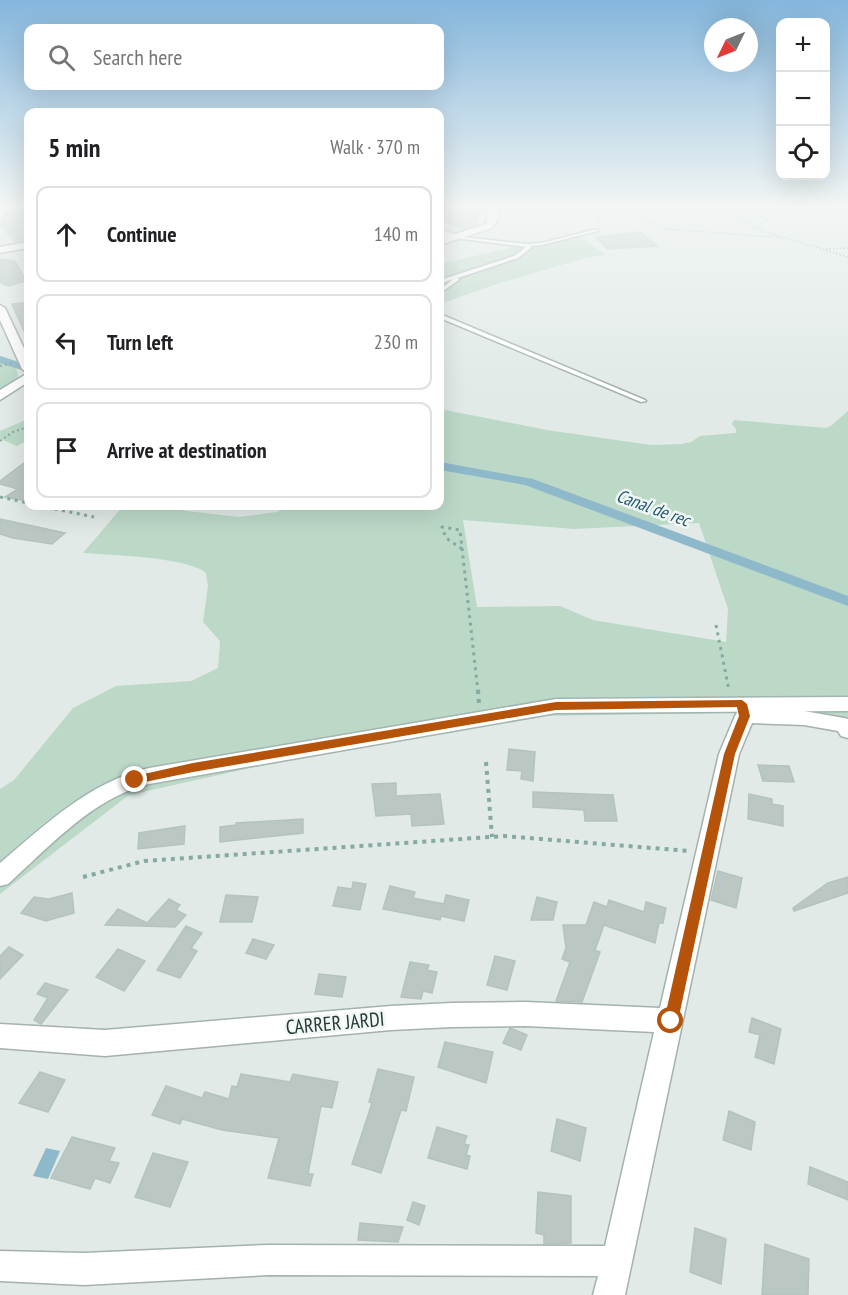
<!DOCTYPE html>
<meta charset="utf-8">
<style>
body{margin:0;font-family:"PT Sans Narrow",sans-serif;background:#f6f6f6;color:#202124}
.controls{position:absolute;right:18px;top:18px;display:grid;overflow:hidden;border-radius:12px;box-shadow:0 6px 24px #0002}
.controls button{width:54px;height:54px;display:grid;place-items:center;padding:0;border:0;border-bottom:2px solid #e0e0e0;background:#fff;color:#202124;font:30px sans-serif}
.compass{position:absolute;left:704px;top:18px;width:54px;height:54px;border-radius:50%;background:#fff;box-shadow:0 6px 24px #0002;rotate:227deg}
.stop{position:absolute;width:18px;height:18px;margin:-14px;border:4px solid #b45309;border-radius:50%;background:#fff}
.stop.end{background:#b45309;border-color:#fff;box-shadow:0 2px 6px #0008}
.list{margin:0;padding:0;list-style:none}
h2{display:flex;justify-content:space-between;align-items:center;height:78px;margin:0;padding:0 24px;font-size:26px}
h2 small{font-size:20px;font-weight:400;color:#757577}
.list li{display:grid;grid-template-columns:39px 1fr auto;gap:18px;align-items:center;box-sizing:border-box;height:96px;margin:0 12px 12px;padding:0 12px;border:2px solid #e0e0e0;border-radius:12px}
.list b{display:block;font-size:22px;white-space:nowrap}
.list em{font-size:20px;font-style:normal;color:#757577}
.icon{flex:none;width:33px;height:33px;fill:none;stroke:currentColor;stroke-width:2;stroke-linecap:round;stroke-linejoin:round}
.map{position:relative;flex:none;width:848px;height:1295px;overflow:hidden}
.search{position:absolute;background:#fff;box-shadow:0 6px 24px #0002;left:24px;top:24px;width:420px;height:66px;display:flex;align-items:center;gap:15px;box-sizing:border-box;padding:0 21px;border-radius:12px;color:#757577;font-size:22px}
.panel{position:absolute;background:#fff;box-shadow:0 6px 24px #0002;left:24px;top:108px;width:420px;height:402px;border-radius:12px}
.map>svg:first-child{display:block}
.green{fill:#bcd9c8;fill-rule:evenodd}
.water{fill:#8eb9ca}
.lines{fill:none;stroke-linecap:round;stroke-linejoin:round}
.canal{fill:#8eb9ca;fill-rule:evenodd}
.building{fill:#bac7c3;stroke:#b4c3bf;stroke-width:1.5}
.lane-casing{stroke:#a4b1ae;stroke-width:3}
.street-casing{stroke:#a4b1ae;stroke-width:3}
.secondary-casing{stroke:#a1b4b0;stroke-width:3}
.path-far3{stroke:#85aaa3;stroke-width:1.5;stroke-dasharray:1.5 2;stroke-linecap:butt}
.path-far2{stroke:#85aaa3;stroke-width:2;stroke-dasharray:2 3;stroke-linecap:butt}
.path-far1{stroke:#85aaa3;stroke-width:3;stroke-dasharray:3 4.5;stroke-linecap:butt}
.path{stroke:#85aaa3;stroke-width:4;stroke-dasharray:4 5;stroke-linecap:butt}
.lane{fill:#fff;fill-rule:evenodd}
.street{fill:#fff;fill-rule:evenodd}
.secondary{fill:#fff;fill-rule:evenodd}
.route{fill:#b45309}
.labels{text-anchor:middle;stroke-width:5;stroke-linejoin:round;paint-order:stroke}
.water-label{font-size:18px;font-style:italic;fill:#24586e;stroke:#f1f7f5}
.near-street-label{font-size:20px;fill:#233936;stroke:#f1f7f5}
</style>
<div class="map">
<svg width="848" height="1295" viewBox="0 0 848 1295">
<rect width="100%" height="100%" fill="#e1eae7"/>
<path class="green" d="M 578,236 L 606,255 L 585,258 L 500,283 L 440,304 L 440,264 L 530,243 Z
M 0,356 L 15,361 L 18,377 L 0,390 Z
M 440,409 L 547,430 L 651,445 L 682,444 L 691,442 L 700,436 L 736,433 L 736,429 L 732,424 L 734,420 L 826,428 L 832,425 L 848,411 L 848,734 L 796,712 L 481,717 L 129,795 L 0,894 L 0,789 L 14,780 L 73,708 L 116,686 L 191,681 L 218,668 L 220,641 L 203,622 L 208,586 L 206,573 C 188,557 110,555 83,553 L 123,506 L 172,506 L 187,511 L 239,517 L 277,512 L 288,506 L 440,506 ZM 463,520 L 574,529 L 699,523 L 728,609 L 726,642 L 593,620 L 560,606 L 477,607 Z
M 28,419 L 28,440 L 17,446 L 0,439 L 0,431 Z"/>
<path class="water" d="M 46,1148 L 60,1151 L 48,1179 L 33,1176 Z"/>
<g class="lines">
<path class="canal" d="M 0,356 L 28,365 L 28,372 L 0,363 Z
M 440,462 L 533,479 L 848,596 L 848,606 L 525,485 L 440,470 Z"/>
</g>
<path class="building" d="M 9,207 L 28,208 L 28,240 L 16,242 L 1,226 L 2,220 L 5,218 Z
M 451,207 L 480,207 L 476,225 L 465,229 L 440,220 L 440,208 Z
M 640,232 L 657,246 L 607,249 L 596,237 Z
M 0,259 L 15,261 L 26,281 L 8,286 L 0,282 Z
M 28,302 L 28,340 L 12,304 Z
M 28,460 L 28,501 L 5,497 L 18,489 L 0,484 L 0,481 Z
M 0,519 L 65,533 L 52,544 L 13,538 L 0,534 Z
M 509,749 L 535,752 L 533,781 L 521,779 L 522,771 L 507,770 Z
M 758,765 L 789,766 L 794,782 L 763,781 Z
M 396,783 L 396,796 L 440,794 L 444,824 L 412,826 L 411,814 L 376,816 L 372,784 Z
M 533,792 L 613,795 L 617,821 L 585,821 L 584,810 L 533,807 Z
M 749,794 L 772,799 L 772,804 L 783,806 L 783,826 L 748,819 Z
M 303,819 L 303,833 L 220,842 L 220,827 L 236,825 L 236,823 Z
M 185,826 L 184,844 L 138,849 L 139,833 Z
M 718,871 L 742,878 L 736,908 L 711,900 Z
M 848,877 L 848,893 L 794,911 L 793,908 L 828,883 Z
M 353,882 L 366,884 L 360,910 L 333,906 L 338,887 L 352,889 Z
M 390,886 L 415,892 L 413,898 L 444,904 L 446,895 L 469,900 L 464,921 L 441,916 L 440,920 L 383,909 Z
M 72,893 L 74,913 L 46,921 L 21,913 L 34,897 L 49,899 Z
M 226,895 L 258,897 L 252,922 L 220,922 Z
M 537,897 L 557,902 L 553,920 L 531,920 Z
M 169,899 L 180,905 L 176,910 L 186,915 L 175,927 L 105,925 L 118,909 L 147,923 Z
M 609,900 L 644,912 L 646,902 L 666,908 L 663,923 L 659,923 L 655,943 L 604,925 L 595,950 L 600,952 L 582,1002 L 556,1001 L 570,962 L 562,959 L 566,948 L 563,925 L 586,925 L 594,902 L 607,907 Z
M 186,926 L 202,933 L 191,948 L 197,951 L 180,978 L 157,970 Z
M 253,939 L 274,945 L 266,959 L 246,953 Z
M 9,947 L 23,955 L 0,979 L 0,956 Z
M 118,949 L 145,961 L 124,991 L 96,977 Z
M 495,956 L 515,961 L 507,990 L 487,985 Z
M 410,962 L 429,965 L 427,970 L 437,972 L 432,993 L 423,991 L 421,999 L 401,997 Z
M 319,974 L 346,977 L 342,997 L 315,994 Z
M 45,983 L 68,990 L 41,1024 L 34,1020 L 48,998 L 37,994 Z
M 752,1018 L 781,1029 L 774,1064 L 755,1057 L 760,1035 L 749,1032 Z
M 510,1028 L 527,1035 L 521,1050 L 503,1043 Z
M 445,1042 L 493,1052 L 486,1083 L 438,1067 Z
M 378,1069 L 414,1077 L 406,1111 L 401,1110 L 381,1173 L 352,1164 L 372,1103 L 369,1102 Z
M 40,1072 L 65,1080 L 48,1112 L 19,1103 Z
M 241,1074 L 290,1082 L 293,1074 L 338,1082 L 332,1108 L 321,1106 L 308,1174 L 313,1174 L 310,1186 L 268,1178 L 279,1138 L 222,1130 L 182,1119 L 180,1124 L 152,1115 L 166,1086 L 202,1098 L 205,1092 L 229,1099 L 232,1086 L 237,1087 Z
M 729,1111 L 755,1122 L 751,1150 L 723,1140 Z
M 557,1119 L 586,1128 L 580,1161 L 551,1151 Z
M 437,1127 L 467,1136 L 464,1144 L 469,1145 L 466,1155 L 470,1156 L 467,1169 L 428,1158 Z
M 72,1137 L 115,1148 L 109,1161 L 119,1163 L 110,1183 L 95,1178 L 90,1189 L 51,1178 Z
M 153,1153 L 188,1162 L 170,1207 L 135,1197 Z
M 810,1167 L 848,1182 L 848,1200 L 808,1184 Z
M 538,1192 L 571,1196 L 571,1243 L 544,1244 L 544,1235 L 536,1233 Z
M 413,1202 L 425,1206 L 419,1225 L 407,1220 Z
M 360,1223 L 403,1227 L 398,1242 L 358,1240 Z
M 695,1228 L 726,1239 L 721,1284 L 690,1272 Z
M 765,1244 L 809,1259 L 808,1295 L 762,1295 Z"/>
<g class="lines">
<defs>
<path id="lane" d="M 596,229 L 598,231 L 542,245 L 531,246 L 531,248 L 518,258 L 458,278 L 459,280 L 440,293 L 440,290 L 453,279 L 440,284 L 440,280 L 514,256 L 526,247 L 455,238 L 453,237 L 453,236 L 527,244 L 542,243 Z
M 440,314 L 645,400 L 646,401 L 641,402 L 440,318 Z"/>
<path id="street" d="M 0,207 L 7,207 L 3,217 L 0,218 Z
M 440,230 L 458,235 L 460,237 L 455,240 L 440,236 Z
M 28,242 L 28,248 L 0,253 L 0,247 Z
M 0,305 L 5,308 L 28,357 L 28,373 L 22,369 L 0,320 Z
M 745,709 L 804,711 L 844,718 L 848,719 L 848,738 L 841,736 L 838,731 L 804,725 L 752,723 L 739,754 L 625,1295 L 593,1295 L 598,1276 L 268,1275 L 84,1285 L 0,1281 L 0,1251 L 84,1253 L 268,1245 L 605,1246 L 654,1032 L 526,1026 L 452,1027 L 391,1030 L 105,1056 L 0,1048 L 0,1024 L 105,1030 L 391,1006 L 452,1003 L 526,1002 L 660,1008 L 719,754 L 735,716 L 738,711 Z"/>
<path id="secondary" d="M 490,207 L 498,207 L 498,219 L 492,228 L 440,245 L 440,239 L 486,224 Z
M 28,373 L 28,382 L 0,400 L 0,390 Z
M 848,697 L 848,711 L 556,713 L 149,784 C 94,797 49,847 8,884 L 0,886 L 0,863 C 45,825 89,782 149,768 L 556,699 Z"/>
</defs>
<use href="#lane" class="lane-casing"/>
<use href="#street" class="street-casing"/>
<use href="#secondary" class="secondary-casing"/>
<path class="path-far3" d="M 714,207 L 765,232 L 780,236
M 598,223 L 599,212 L 633,212 L 666,229 L 787,238
M 757,227 L 767,219 L 745,212 L 756,209 L 791,207
M 786,238 L 848,257
M 826,249 L 848,248"/>
<path class="path-far2" d="M 0,366 L 13,363
M 0,441 L 13,432 L 28,427"/>
<path class="path-far1" d="M 0,497 L 28,503
M 40,506 L 94,517
M 462,549 L 446,538 L 442,527 L 460,530 L 478,692
M 716,625 L 729,690"/>
<path class="path" d="M 478,690 L 479,704
M 486,762 L 492,837
M 83,877 L 144,861 L 504,836 L 689,851"/>
<use href="#lane" class="lane"/>
<use href="#street" class="street"/>
<use href="#secondary" class="secondary"/>
</g>
<linearGradient id="sky" x2="0" y2="1"><stop stop-color="#84b6dc"/><stop offset="0.53" stop-color="#f2f6f4"/><stop offset="1" stop-color="#f2f6f4" stop-opacity="0"/></linearGradient>
<rect width="848" height="389" fill="url(#sky)"/>
<path class="route" d="M 742,700 L 747,704 L 750,716 L 735,754 L 678,1021 L 676,1026 L 671,1028 L 666,1026 L 664,1021 L 724,754 L 739,716 L 737,707 L 556,710 L 193,772 L 135,784 L 130,780 L 135,776 L 193,763 L 556,702 Z"/>
<g class="labels">
<g class="water-label">
<text transform="translate(653 508) rotate(20)" y="6">Canal de rec</text>
</g>
<g class="near-street-label">
<text transform="translate(335 1023) rotate(-5)" y="7">CARRER JARDI</text>
</g>
</g>
</svg>
<div class="controls">
<button>+</button>
<button>−</button>
<button><svg class="icon" aria-label="locate" viewBox="0 0 24 24"><circle cx="12" cy="12" r="6"/><path d="M12 2v4M12 18v4M2 12h4M18 12h4"/></svg></button>
</div>
<svg class="compass" viewBox="-18 -18 36 36"><path d="M0-13l5 13h-10z" fill="#e53935"/><path d="M0 13l5-13h-10z" fill="#757577"/></svg>
<div class="stop" style="left:671px;top:1021px"></div>
<div class="stop end" style="left:135px;top:780px"></div>
<div class="search"><svg class="icon" aria-label="search" viewBox="0 0 24 24"><circle cx="10" cy="10" r="6"/><path d="M15 15l6 6"/></svg>Search here</div>
<section class="panel">
<h2>5 min<small>Walk · 370 m</small></h2>
<ul class="list">
<li><svg class="icon" aria-label="ahead" viewBox="0 0 24 24"><path d="M12 20V5M6 11l6-6 6 6"/></svg><div><b>Continue</b></div><em>140 m</em></li>
<li><svg class="icon" aria-label="left" viewBox="0 0 24 24"><path d="M17 20v-9H6M10 6l-5 5 5 5"/></svg><div><b>Turn left</b></div><em>230 m</em></li>
<li><svg class="icon" aria-label="arrive" viewBox="0 0 24 24"><path d="M6 21V4h12l-3 4 3 4H6"/></svg><div><b>Arrive at destination</b></div></li>
</ul>
</section>
</div>
